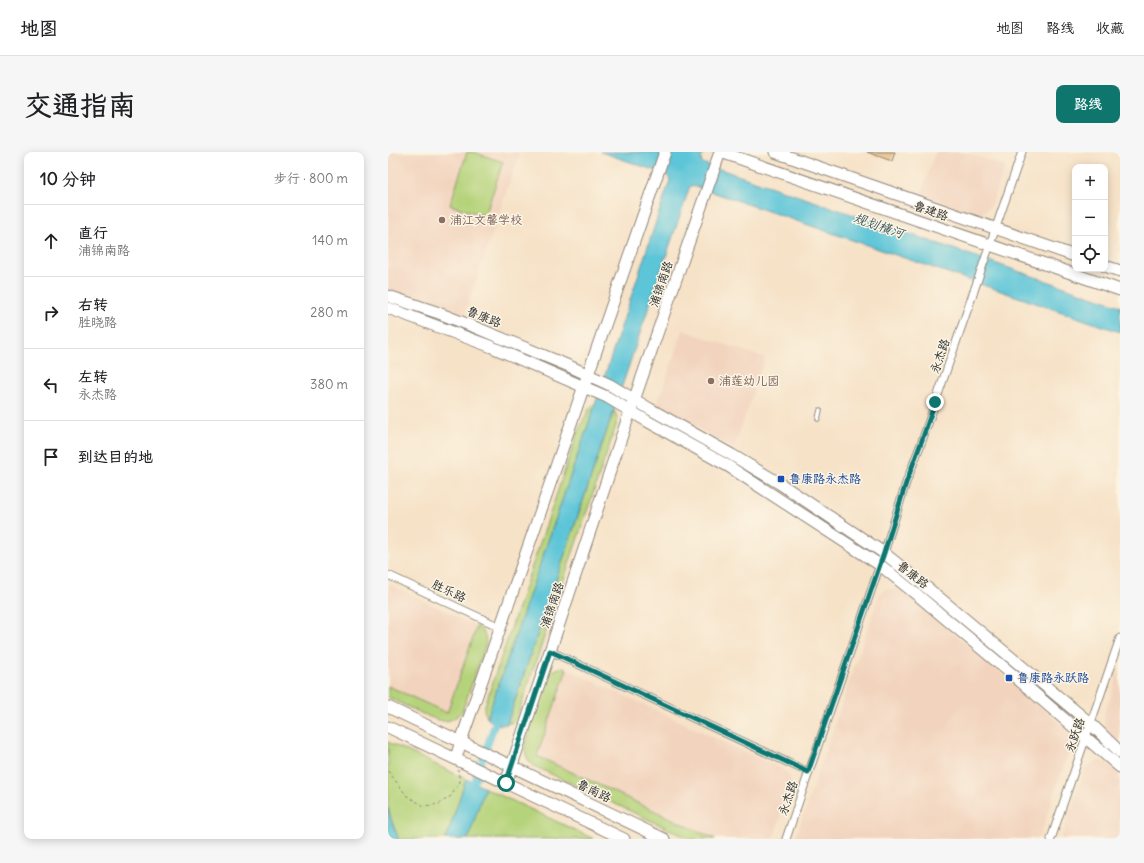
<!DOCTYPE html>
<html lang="zh">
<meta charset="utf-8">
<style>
body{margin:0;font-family:Delius,"LXGW WenKai TC",sans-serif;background:#f6f6f6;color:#202124}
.controls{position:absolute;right:12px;top:12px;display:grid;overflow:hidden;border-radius:8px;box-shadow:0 2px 10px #0003}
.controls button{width:36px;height:36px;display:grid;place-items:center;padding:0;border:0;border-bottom:1px solid #e0e0e0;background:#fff;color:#202124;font:20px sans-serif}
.stop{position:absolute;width:12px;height:12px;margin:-9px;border:3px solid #0f766e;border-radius:50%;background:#fff}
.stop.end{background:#0f766e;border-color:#fff;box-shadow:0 1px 4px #0008}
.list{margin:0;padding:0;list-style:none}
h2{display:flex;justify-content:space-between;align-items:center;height:52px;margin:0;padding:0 16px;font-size:17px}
h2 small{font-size:13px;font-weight:400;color:#757577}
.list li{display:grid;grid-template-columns:26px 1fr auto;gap:12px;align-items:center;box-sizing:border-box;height:72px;padding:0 16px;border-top:1px solid #e0e0e0}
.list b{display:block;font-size:15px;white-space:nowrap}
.list p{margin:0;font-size:13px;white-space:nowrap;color:#757577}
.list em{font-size:13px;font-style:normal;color:#757577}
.icon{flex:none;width:22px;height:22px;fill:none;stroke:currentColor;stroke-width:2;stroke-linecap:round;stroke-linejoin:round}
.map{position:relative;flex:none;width:732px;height:687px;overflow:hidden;border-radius:8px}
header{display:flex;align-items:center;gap:24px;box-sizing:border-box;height:56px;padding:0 20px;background:#fff;border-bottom:1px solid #e0e0e0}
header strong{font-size:19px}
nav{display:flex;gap:22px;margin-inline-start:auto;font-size:14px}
.intro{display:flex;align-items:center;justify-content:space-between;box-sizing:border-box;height:96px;padding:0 24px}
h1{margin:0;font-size:28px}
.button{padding:10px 18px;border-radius:8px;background:#0f766e;color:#fff;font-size:14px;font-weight:700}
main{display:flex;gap:24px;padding:0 24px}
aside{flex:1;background:#fff;border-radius:8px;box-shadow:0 2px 10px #0003}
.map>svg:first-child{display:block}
.built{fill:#f2d4be}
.green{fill:#b5d37a;stroke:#707f52}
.water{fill:#5cc5d8;stroke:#447882}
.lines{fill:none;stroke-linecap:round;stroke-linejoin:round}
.canal{stroke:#5cc5d8;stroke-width:7}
.building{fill:#e5b676}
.lane-casing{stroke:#908679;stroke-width:5.5}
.street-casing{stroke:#908679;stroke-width:9}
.secondary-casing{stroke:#908679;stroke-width:13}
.path{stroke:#908679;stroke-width:1;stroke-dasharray:3 3;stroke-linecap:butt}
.lane{stroke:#fff;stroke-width:3.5}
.street{stroke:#fff;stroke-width:7}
.secondary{stroke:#fff;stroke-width:11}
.route{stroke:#0f766e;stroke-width:5}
.education-dot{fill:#8d6e63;stroke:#fcf5e5;stroke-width:1.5}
.transit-dot{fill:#1a4fb4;stroke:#fcf5e5;stroke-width:1.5}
.labels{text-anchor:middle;stroke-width:3;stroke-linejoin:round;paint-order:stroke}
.street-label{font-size:12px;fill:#2b2b2b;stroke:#fcf5e5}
.education-label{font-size:12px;fill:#785e54;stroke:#fcf5e5;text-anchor:start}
.transit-label{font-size:12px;fill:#164399;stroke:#fcf5e5;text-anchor:start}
.water-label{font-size:13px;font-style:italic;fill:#3a595f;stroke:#fcf5e5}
</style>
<header>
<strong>地图</strong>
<nav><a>地图</a><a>路线</a><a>收藏</a></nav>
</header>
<div class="intro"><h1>交通指南</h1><a class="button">路线</a></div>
<main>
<aside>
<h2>10 分钟<small>步行 · 800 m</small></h2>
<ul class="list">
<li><svg class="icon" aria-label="ahead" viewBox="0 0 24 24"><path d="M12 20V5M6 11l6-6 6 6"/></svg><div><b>直行</b><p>浦锦南路</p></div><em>140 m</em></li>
<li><svg class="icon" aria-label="right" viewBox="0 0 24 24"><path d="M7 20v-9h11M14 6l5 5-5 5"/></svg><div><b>右转</b><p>胜晓路</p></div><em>280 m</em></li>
<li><svg class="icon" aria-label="left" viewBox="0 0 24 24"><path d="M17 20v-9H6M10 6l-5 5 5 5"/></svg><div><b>左转</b><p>永杰路</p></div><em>380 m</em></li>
<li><svg class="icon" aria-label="arrive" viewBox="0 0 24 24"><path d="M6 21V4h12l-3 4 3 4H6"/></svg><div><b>到达目的地</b></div></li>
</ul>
</aside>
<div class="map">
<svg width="732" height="687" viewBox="0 0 732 687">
<rect width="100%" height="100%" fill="#fcf5e5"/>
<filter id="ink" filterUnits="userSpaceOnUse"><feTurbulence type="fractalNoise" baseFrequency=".025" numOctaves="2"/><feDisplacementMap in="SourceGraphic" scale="8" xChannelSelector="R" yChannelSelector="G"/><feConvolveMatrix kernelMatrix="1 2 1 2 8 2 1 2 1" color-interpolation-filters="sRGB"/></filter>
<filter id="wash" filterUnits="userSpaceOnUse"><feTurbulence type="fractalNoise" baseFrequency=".012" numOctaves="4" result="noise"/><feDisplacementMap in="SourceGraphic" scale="16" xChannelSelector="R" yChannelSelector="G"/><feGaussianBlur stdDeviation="0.9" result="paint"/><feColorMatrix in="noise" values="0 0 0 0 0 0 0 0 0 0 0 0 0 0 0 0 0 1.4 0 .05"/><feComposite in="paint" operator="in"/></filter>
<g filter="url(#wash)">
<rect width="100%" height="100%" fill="#f6e2c7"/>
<path class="built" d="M 0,0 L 132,0 L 76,164 L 0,137 Z
M 547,0 L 576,0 L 617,14 L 603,54 L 598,59 L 592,62 L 586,61 L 533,42 Z
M 295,178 L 377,206 L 346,296 L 269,253 Z
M 0,432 L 89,474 L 59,562 L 0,534 Z
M 506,436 L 513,438 L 617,524 L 678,577 L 682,583 L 683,588 L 682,595 L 651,687 L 407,687 L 491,444 L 495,439 L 500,437 Z
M 732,516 L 732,590 L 722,582 L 716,573 L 716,563 Z
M 179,517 L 396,618 L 401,623 L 403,628 L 403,635 L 385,687 L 327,687 L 149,604 Z
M 713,609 L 719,611 L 732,623 L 732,687 L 673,687 L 697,617 L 701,613 L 707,610 Z"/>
<path class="green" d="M 79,0 L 85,0 L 115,10 L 97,64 L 62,53 Z
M 208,250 L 99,566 L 96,558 L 97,553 L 190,279 L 201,257 Z
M 226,258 L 230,268 L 129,565 L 125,570 L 119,572 Z
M 89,474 C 95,479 98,483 98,491 L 74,560 C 69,564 65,568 58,569 C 47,570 11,550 0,545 L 0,534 L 59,561 Z
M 174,515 L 179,517 L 149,604 L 327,687 L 302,687 L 146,614 C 139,608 137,603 137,594 L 160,524 L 164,519 Z
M 0,590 L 78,627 L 58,687 L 11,687 L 5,673 L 0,656 Z
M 97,636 L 206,687 L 80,687 Z"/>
<path class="water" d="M 213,0 L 315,0 L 313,7 L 314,11 L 732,154 L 732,180 L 307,34 L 302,34 L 119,572 C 110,574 106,572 99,566 L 208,250 L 282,28 L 280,24 L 277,22 Z
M 78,627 L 97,636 L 80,687 L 58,687 Z
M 0,656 L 5,673 L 11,687 L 0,687 Z"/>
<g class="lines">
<path class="canal" d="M 83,640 L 110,563"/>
</g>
<g id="blocks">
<path class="building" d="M 479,0 L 507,0 L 504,9 Z"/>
</g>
</g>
<g filter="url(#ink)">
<use href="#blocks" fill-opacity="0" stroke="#908679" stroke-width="1"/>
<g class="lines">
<defs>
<path id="lane" d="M 430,267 L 432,258"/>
<path id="street" d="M 0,423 L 112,475
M 162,499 L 420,620
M 398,687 L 496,401 L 518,331 L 534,289 L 634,0
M 663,687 L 732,486"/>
<path id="secondary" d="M 333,0 L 732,138
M 387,0 L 687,104
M 717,114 L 732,119
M 0,144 L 48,160 L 89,176 L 181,214 L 222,233 L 262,257 L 344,303 L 391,331 L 496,401 L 554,448 L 703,572 L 732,600
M 0,156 L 104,195 L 219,245 L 259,269 L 340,314 L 492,413 L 533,446 L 625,523 L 732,615
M 0,555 L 276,687
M 0,575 L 236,687
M 68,606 L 73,589 L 277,0
M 118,631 L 234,283 L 332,0"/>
</defs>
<use href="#lane" class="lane-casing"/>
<use href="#street" class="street-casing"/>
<use href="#secondary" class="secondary-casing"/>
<path class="path" d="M 0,619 L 19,644 L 36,654 L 51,652 L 63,644 L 72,630 L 70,618"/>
<use href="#lane" class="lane"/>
<use href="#street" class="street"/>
<use href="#secondary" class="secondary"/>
</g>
</g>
<g class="lines" filter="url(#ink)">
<path class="route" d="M 118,631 L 162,499 L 420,620 L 496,401 L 518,331 L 534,288 L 547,250"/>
</g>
<g class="education-dot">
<circle cx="54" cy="68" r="4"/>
<circle cx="323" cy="229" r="4"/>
</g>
<g class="transit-dot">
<rect x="389" y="323" width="8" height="8" rx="2"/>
<rect x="617" y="522" width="8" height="8" rx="2"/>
</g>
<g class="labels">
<g class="street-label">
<text transform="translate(543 59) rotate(19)" y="4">鲁建路</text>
<text transform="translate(273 132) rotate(-71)" y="4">浦锦南路</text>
<text transform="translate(96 165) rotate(22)" y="4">鲁康路</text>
<text transform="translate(552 204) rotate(-71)" y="4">永杰路</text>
<text transform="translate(525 423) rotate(38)" y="4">鲁康路</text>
<text transform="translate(61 439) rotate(25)" y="4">胜乐路</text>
<text transform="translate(164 453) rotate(-71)" y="4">浦锦南路</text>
<text transform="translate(687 583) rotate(-71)" y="4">永跃路</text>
<text transform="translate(206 639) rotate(26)" y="4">鲁南路</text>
<text transform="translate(400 646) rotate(-71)" y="4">永杰路</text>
</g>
<g class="education-label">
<text x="62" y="72">浦江文馨学校</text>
<text x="331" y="233">浦莲幼儿园</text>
</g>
<g class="transit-label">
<text x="401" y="331">鲁康路永杰路</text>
<text x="629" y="530">鲁康路永跃路</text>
</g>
<g class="water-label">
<text transform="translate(491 73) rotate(19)" y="5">规划横河</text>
</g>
</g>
</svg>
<div class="controls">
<button>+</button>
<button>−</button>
<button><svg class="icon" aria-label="locate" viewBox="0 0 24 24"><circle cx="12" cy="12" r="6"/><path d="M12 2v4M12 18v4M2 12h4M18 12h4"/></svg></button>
</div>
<div class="stop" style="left:118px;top:631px"></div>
<div class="stop end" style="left:547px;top:250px"></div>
</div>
</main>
